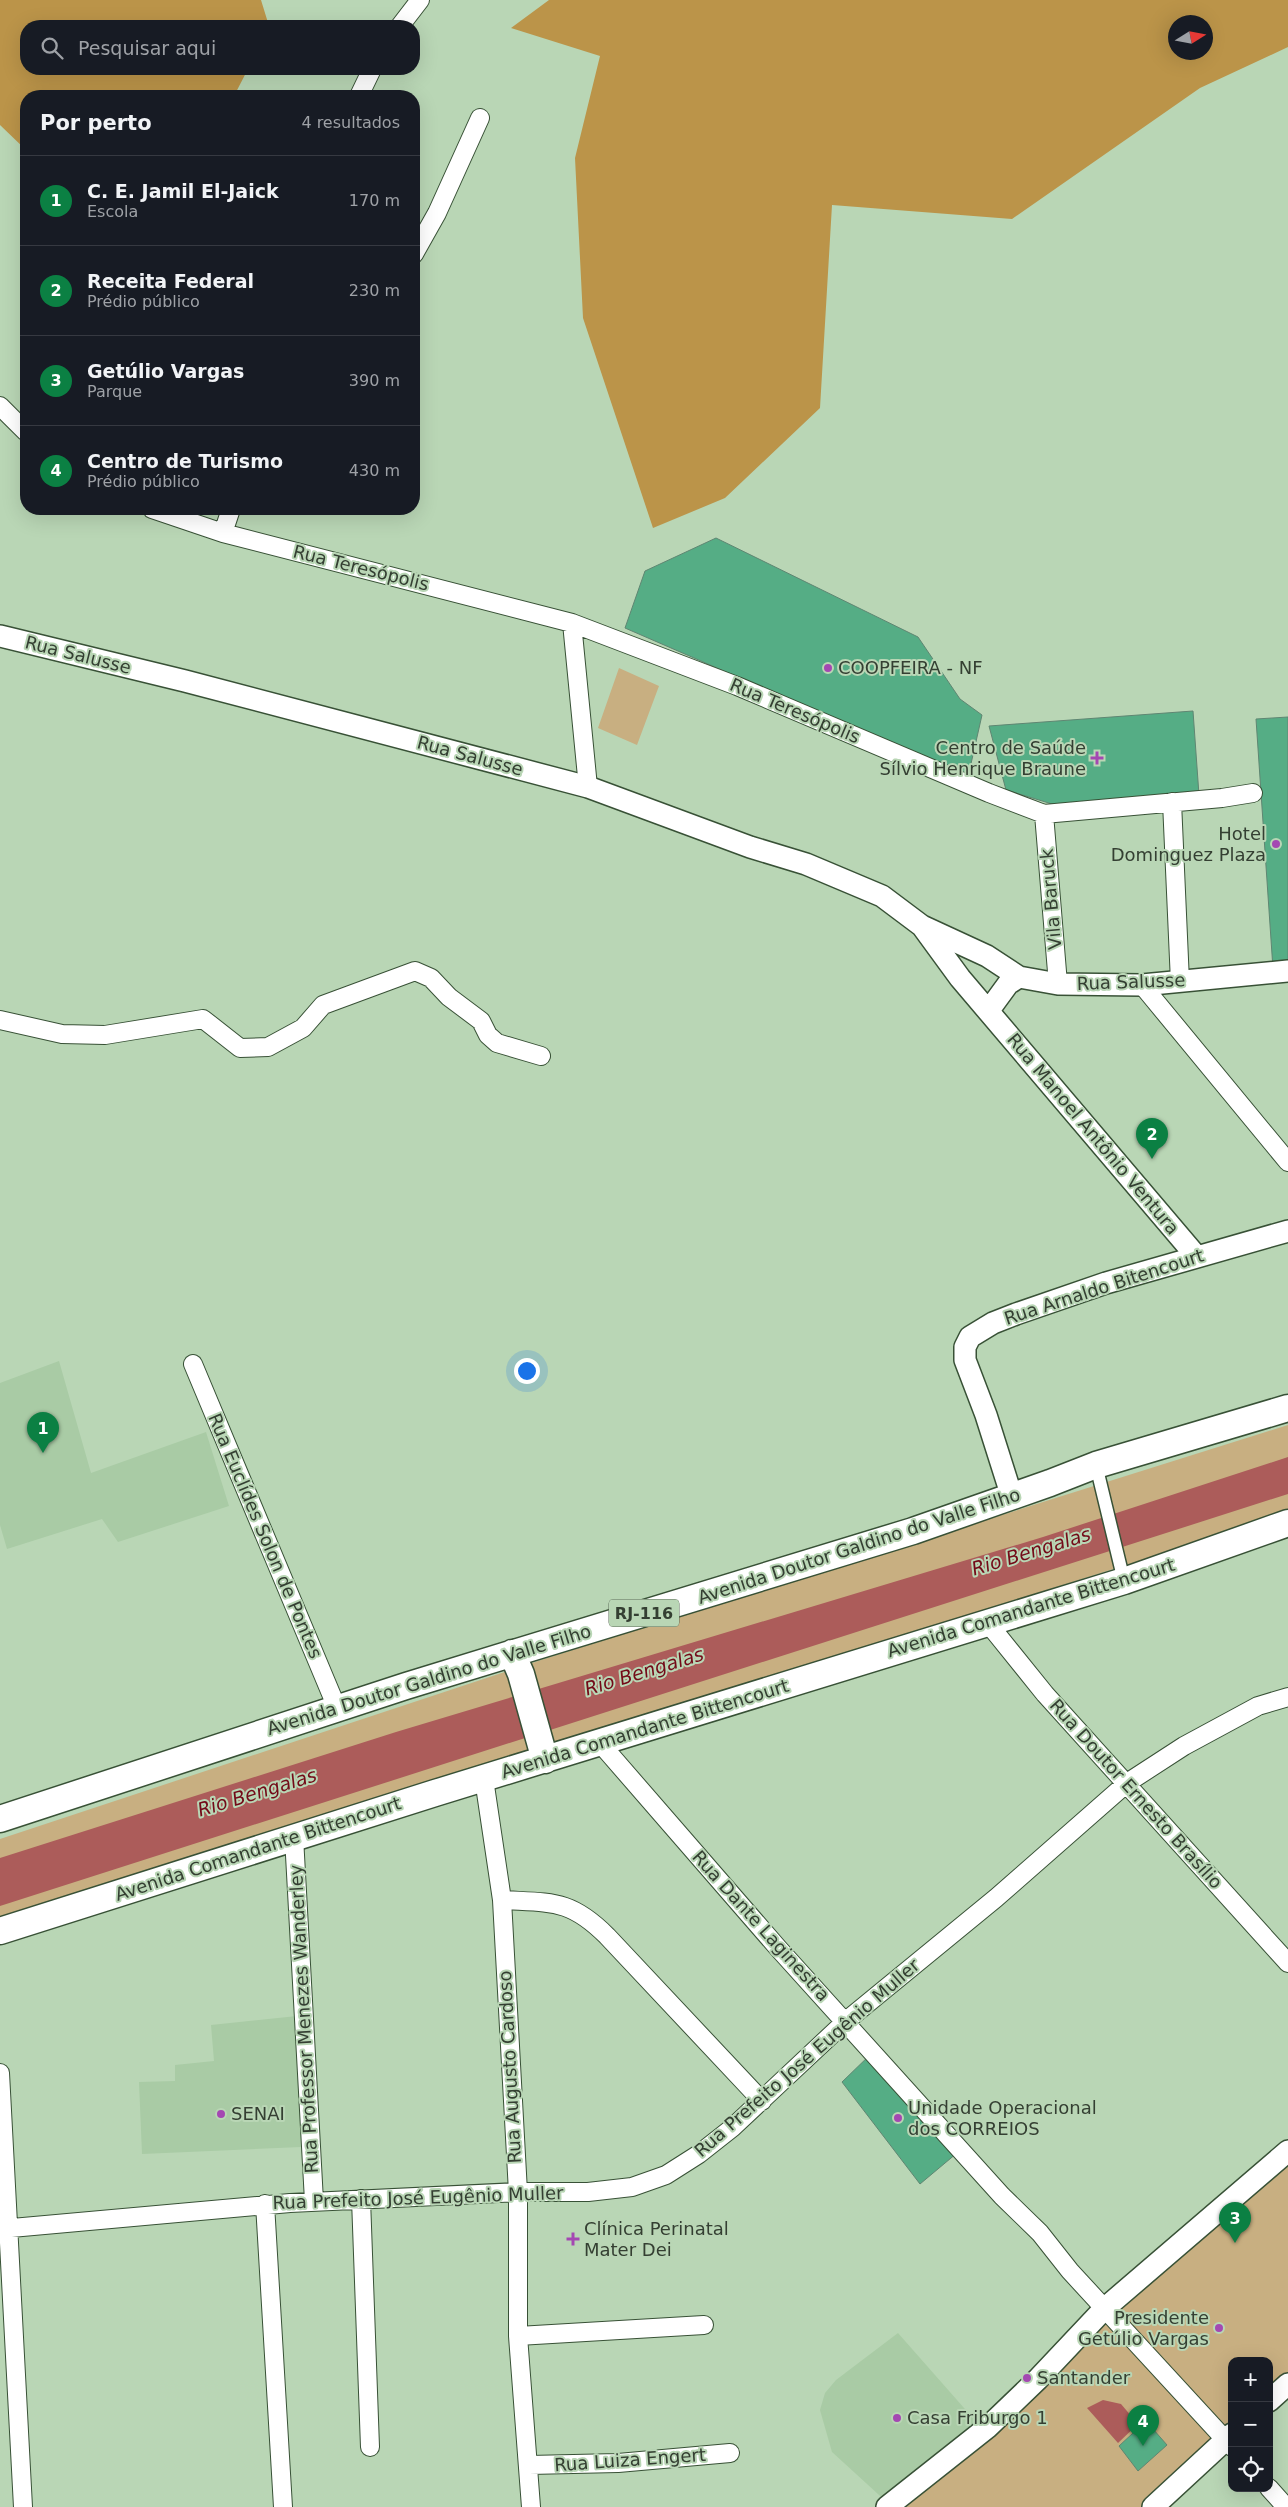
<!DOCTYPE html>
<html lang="pt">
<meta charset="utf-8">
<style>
body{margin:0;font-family:"DejaVu Sans",sans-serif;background:#242831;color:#f1f3f6}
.controls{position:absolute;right:15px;bottom:15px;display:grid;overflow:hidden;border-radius:10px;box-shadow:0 5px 20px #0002}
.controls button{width:45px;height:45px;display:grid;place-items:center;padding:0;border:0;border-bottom:1px solid #363941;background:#171b24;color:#f1f3f6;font:25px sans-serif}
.compass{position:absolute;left:1168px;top:15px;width:45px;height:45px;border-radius:50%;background:#171b24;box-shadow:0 5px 20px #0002;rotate:79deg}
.you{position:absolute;left:526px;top:1370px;width:18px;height:18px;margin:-12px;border:4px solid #fff;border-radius:50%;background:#1a73e8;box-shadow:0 0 0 8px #1a73e833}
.badge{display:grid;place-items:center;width:32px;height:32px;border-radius:50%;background:#0b8043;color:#fff;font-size:16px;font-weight:700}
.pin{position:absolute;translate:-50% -41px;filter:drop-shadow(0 1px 2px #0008)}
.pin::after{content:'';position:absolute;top:26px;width:18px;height:15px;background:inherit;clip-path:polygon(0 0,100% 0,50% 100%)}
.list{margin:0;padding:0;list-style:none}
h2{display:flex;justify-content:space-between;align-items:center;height:65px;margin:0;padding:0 20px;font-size:21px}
h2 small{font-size:16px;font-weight:400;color:#9ea1a6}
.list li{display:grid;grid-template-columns:32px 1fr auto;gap:15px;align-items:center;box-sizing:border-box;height:90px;padding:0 20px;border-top:1px solid #363941}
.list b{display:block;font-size:19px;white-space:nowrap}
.list p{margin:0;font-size:16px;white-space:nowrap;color:#9ea1a6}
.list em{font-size:16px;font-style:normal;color:#9ea1a6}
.icon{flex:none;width:28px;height:28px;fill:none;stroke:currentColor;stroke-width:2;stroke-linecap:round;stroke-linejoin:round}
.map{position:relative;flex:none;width:1288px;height:2507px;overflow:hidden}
.search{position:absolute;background:#171b24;box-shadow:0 5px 20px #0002;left:20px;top:20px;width:400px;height:55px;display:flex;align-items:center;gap:12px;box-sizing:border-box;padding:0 18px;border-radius:20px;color:#9ea1a6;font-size:19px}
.panel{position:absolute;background:#171b24;box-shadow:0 5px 20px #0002;left:20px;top:90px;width:400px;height:425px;border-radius:20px}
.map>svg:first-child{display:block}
.built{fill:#a9cba5}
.green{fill:#c8af81}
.forest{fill:#bb9449;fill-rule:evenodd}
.water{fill:#ac5c5a}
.building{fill:#55ad85;stroke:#5f8672}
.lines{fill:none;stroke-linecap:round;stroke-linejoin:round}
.pedestrian-casing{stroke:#385136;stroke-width:15}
.minor-casing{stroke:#385136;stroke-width:20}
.tertiary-casing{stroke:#385136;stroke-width:24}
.primary-casing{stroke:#385136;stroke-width:29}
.pedestrian{stroke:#fff;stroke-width:12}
.minor{stroke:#fff;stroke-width:18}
.tertiary{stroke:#fff;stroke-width:21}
.primary{stroke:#fff;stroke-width:26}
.poi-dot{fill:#a448b2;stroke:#b9d6b5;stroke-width:2}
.labels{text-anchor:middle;stroke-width:4;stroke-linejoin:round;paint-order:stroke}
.shield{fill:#b9d6b5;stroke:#5c6c59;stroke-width:1}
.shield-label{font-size:16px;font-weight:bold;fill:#343f32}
.street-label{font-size:18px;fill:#343f32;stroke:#b9d6b5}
.poi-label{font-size:18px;fill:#343f32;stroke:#b9d6b5;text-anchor:start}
.water-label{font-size:19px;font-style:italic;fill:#730a18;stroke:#b9d6b5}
</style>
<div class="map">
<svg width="1288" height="2507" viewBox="0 0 1288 2507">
<rect width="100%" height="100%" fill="#b9d6b5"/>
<path class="built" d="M 59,1361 L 91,1473 L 206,1432 L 229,1506 L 118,1542 L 102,1519 L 7,1549 L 0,1525 L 0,1383 Z
M 297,2016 L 301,2147 L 142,2154 L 139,2082 L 175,2081 L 175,2065 L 214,2061 L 211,2025 Z
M 898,2333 L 979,2425 L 890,2505 L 832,2452 L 820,2410 L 825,2393 L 836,2380 Z"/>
<path class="green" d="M 619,668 L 659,686 L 637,745 L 598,728 Z
M 1288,1425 L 1288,1514 L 0,1920 L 0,1839 L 541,1660 Z
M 1288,2152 L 1288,2384 L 1269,2401 L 1269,2361 L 1232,2361 L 1232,2434 L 1150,2507 L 887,2507 Z"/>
<path class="forest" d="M 0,0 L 261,0 L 269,26 L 26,26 L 26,69 L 248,69 L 234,96 L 26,96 L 26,150 L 0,125 Z
M 549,0 L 1288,0 L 1288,47 L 1200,88 L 1012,219 L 832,205 L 820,408 L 725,498 L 653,528 L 583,318 L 575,158 L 600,56 L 511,28 ZM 1176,22 L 1206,22 L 1206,52 L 1176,52 Z"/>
<path class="water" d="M 1288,1457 L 1288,1494 L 0,1906 L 0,1858 L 396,1732 L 1043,1537 Z
M 1103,2400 L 1121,2404 L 1138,2424 L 1118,2443 L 1087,2408 Z"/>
<path class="building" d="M 716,538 L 918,637 L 960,699 L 982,715 L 968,777 L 625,628 L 645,571 Z
M 1193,711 L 1199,795 L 1062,807 L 1006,790 L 989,726 Z
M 1288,717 L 1288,968 L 1273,969 L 1256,719 Z
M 873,2052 L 957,2153 L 920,2184 L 842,2082 Z
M 1146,2421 L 1167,2445 L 1138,2471 L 1119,2446 Z"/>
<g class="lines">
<defs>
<path id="pedestrian" d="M 1096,1465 L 1124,1581"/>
<path id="minor" d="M 400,26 L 420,0
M 359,96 L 372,69
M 414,254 L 437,213 L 480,118
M 0,406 L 26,432
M 152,509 L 223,533 L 572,623 L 588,787
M 223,533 L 231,509
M 572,623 L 737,686 L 989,793 L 1044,814 L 1222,798 L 1253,793
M 1172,802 L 1180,982
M 1044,814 L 1058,984
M 1142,985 L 1288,1162
M 0,1020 L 62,1034 L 105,1035 L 203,1019 L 240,1048 L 268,1047 L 303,1028 L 323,1005 L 415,971 L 431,978 L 449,997 L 481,1021 L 488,1035 L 497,1043 L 541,1056
M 193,1364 L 337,1708
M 987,1622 L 1045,1694 L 1288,1963
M 600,1743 L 778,1948 L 1002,2196 L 1040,2233 L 1070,2271 L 1232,2447
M 484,1779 L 502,1900 L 518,2192 L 518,2336 L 531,2507
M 294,1837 L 314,2201
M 502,1900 C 552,1903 570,1899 607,1936 L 762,2101
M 0,2073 L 23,2507
M 361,2199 L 370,2447
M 265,2204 L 283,2507
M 0,2229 L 290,2203 L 518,2192 L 588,2192 L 632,2187 L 666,2175 L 699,2154 L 732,2128 L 846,2021 L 996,1898 L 1127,1783 L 1184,1746 L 1258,1706 L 1288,1697
M 518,2336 L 704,2325
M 529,2465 L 618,2463 L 730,2453
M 1269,2488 L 1286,2507"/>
<path id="tertiary" d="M 0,636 L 185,681 L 588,787 L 750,847 L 806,864 L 882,896 L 922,926 L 960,978 L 1197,1257
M 922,926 L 987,956 L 1019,977
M 989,1010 L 1008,984 L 1019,977 L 1058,984 L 1142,985 L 1288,971
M 1012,1497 L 986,1415 L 965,1360 L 965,1347 L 970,1337 L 993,1323 L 1016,1314 L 1106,1283 L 1288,1231
M 1269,2401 L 1288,2384
M 887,2507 L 988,2427 L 1038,2379 L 1104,2309 L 1288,2151
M 1153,2507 L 1232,2434"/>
<path id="primary" d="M 512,1653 L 521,1674 L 545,1760
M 0,1819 L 406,1686 L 913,1531 L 1050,1483 L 1096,1465 L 1288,1408
M 0,1931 L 435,1793 L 1124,1581 L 1288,1523"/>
</defs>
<use href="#pedestrian" class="pedestrian-casing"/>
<use href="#minor" class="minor-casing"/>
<use href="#tertiary" class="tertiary-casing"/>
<use href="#primary" class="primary-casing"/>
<use href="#pedestrian" class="pedestrian"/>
<use href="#minor" class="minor"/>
<use href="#tertiary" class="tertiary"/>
<use href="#primary" class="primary"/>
</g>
<g class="poi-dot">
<circle cx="828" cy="668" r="5"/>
<path d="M1094.5 750.5h5v5h5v5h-5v5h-5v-5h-5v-5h5z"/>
<circle cx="1276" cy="844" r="5"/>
<circle cx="221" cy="2114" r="5"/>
<circle cx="898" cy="2118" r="5"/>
<path d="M570.5 2231.5h5v5h5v5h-5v5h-5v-5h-5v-5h5z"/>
<circle cx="1219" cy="2328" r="5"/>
<circle cx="1027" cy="2378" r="5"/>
<circle cx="897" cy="2418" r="5"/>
</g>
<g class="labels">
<rect class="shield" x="609" y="1599.5" width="70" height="27" rx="4"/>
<g class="shield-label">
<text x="644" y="1619">RJ-116</text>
</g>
<g class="street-label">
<text transform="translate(361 568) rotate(14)" y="6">Rua Teresópolis</text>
<text transform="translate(78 655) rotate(14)" y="6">Rua Salusse</text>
<text transform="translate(795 711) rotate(23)" y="6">Rua Teresópolis</text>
<text transform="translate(470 756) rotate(15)" y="6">Rua Salusse</text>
<text transform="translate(1051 899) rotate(-95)" y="6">Vila Baruck</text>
<text transform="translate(1131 982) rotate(-2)" y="6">Rua Salusse</text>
<text transform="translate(1093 1134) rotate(50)" y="6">Rua Manoel Antônio Ventura</text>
<text transform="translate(1104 1287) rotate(-18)" y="6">Rua Arnaldo Bitencourt</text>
<text transform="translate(265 1536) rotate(67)" y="6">Rua Euclídes Solon de Pontes</text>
<text transform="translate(859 1546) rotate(-18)" y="6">Avenida Doutor Galdino do Valle Filho</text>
<text transform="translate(1031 1608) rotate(-17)" y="6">Avenida Comandante Bittencourt</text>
<text transform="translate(429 1680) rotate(-17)" y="6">Avenida Doutor Galdino do Valle Filho</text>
<text transform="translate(645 1729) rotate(-17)" y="6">Avenida Comandante Bittencourt</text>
<text transform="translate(1136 1794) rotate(48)" y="6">Rua Doutor Ernesto Brasílio</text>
<text transform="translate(258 1849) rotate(-18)" y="6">Avenida Comandante Bittencourt</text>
<text transform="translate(761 1926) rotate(48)" y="6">Rua Dante Laginestra</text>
<text transform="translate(304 2019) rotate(-93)" y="6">Rua Professor Menezes Wanderley</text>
<text transform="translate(807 2058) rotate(-41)" y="6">Rua Prefeito José Eugênio Muller</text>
<text transform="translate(510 2067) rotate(-93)" y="6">Rua Augusto Cardoso</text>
<text transform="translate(418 2198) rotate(-2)" y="6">Rua Prefeito José Eugênio Muller</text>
<text transform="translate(630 2460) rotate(-4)" y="6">Rua Luiza Engert</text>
</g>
<g class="poi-label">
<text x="838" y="674">COOPFEIRA - NF</text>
<text x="1086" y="754" text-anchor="end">Centro de Saúde<tspan x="1086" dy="21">Sílvio Henrique Braune</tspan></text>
<text x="1266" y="840" text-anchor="end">Hotel<tspan x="1266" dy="21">Dominguez Plaza</tspan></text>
<text x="908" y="2114">Unidade Operacional<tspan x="908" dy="21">dos CORREIOS</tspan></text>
<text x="231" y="2120">SENAI</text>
<text x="584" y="2235">Clínica Perinatal<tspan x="584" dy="21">Mater Dei</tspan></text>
<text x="1209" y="2324" text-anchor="end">Presidente<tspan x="1209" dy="21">Getúlio Vargas</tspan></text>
<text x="1037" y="2384">Santander</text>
<text x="907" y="2424">Casa Friburgo 1</text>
</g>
<g class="water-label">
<text transform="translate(1031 1551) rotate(-17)" y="7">Rio Bengalas</text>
<text transform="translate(644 1671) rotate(-17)" y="7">Rio Bengalas</text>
<text transform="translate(257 1792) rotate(-17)" y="7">Rio Bengalas</text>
</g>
</g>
</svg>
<div class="controls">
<button>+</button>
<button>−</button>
<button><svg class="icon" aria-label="locate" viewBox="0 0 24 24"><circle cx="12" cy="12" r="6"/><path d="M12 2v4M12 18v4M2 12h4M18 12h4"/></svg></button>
</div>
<svg class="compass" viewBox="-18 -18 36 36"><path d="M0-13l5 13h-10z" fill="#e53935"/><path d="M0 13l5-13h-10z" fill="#9ea1a6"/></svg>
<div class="you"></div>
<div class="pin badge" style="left:43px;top:1453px">1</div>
<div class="pin badge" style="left:1152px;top:1159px">2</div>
<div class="pin badge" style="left:1235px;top:2243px">3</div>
<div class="pin badge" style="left:1143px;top:2446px">4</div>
<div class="search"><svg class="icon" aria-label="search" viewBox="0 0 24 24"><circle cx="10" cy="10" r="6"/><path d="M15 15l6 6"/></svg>Pesquisar aqui</div>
<section class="panel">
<h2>Por perto<small>4 resultados</small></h2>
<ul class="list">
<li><span class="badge">1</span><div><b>C. E. Jamil El-Jaick</b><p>Escola</p></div><em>170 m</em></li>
<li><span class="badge">2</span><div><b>Receita Federal</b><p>Prédio público</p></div><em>230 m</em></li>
<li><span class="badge">3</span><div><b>Getúlio Vargas</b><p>Parque</p></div><em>390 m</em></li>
<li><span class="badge">4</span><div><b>Centro de Turismo</b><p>Prédio público</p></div><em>430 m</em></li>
</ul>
</section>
</div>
